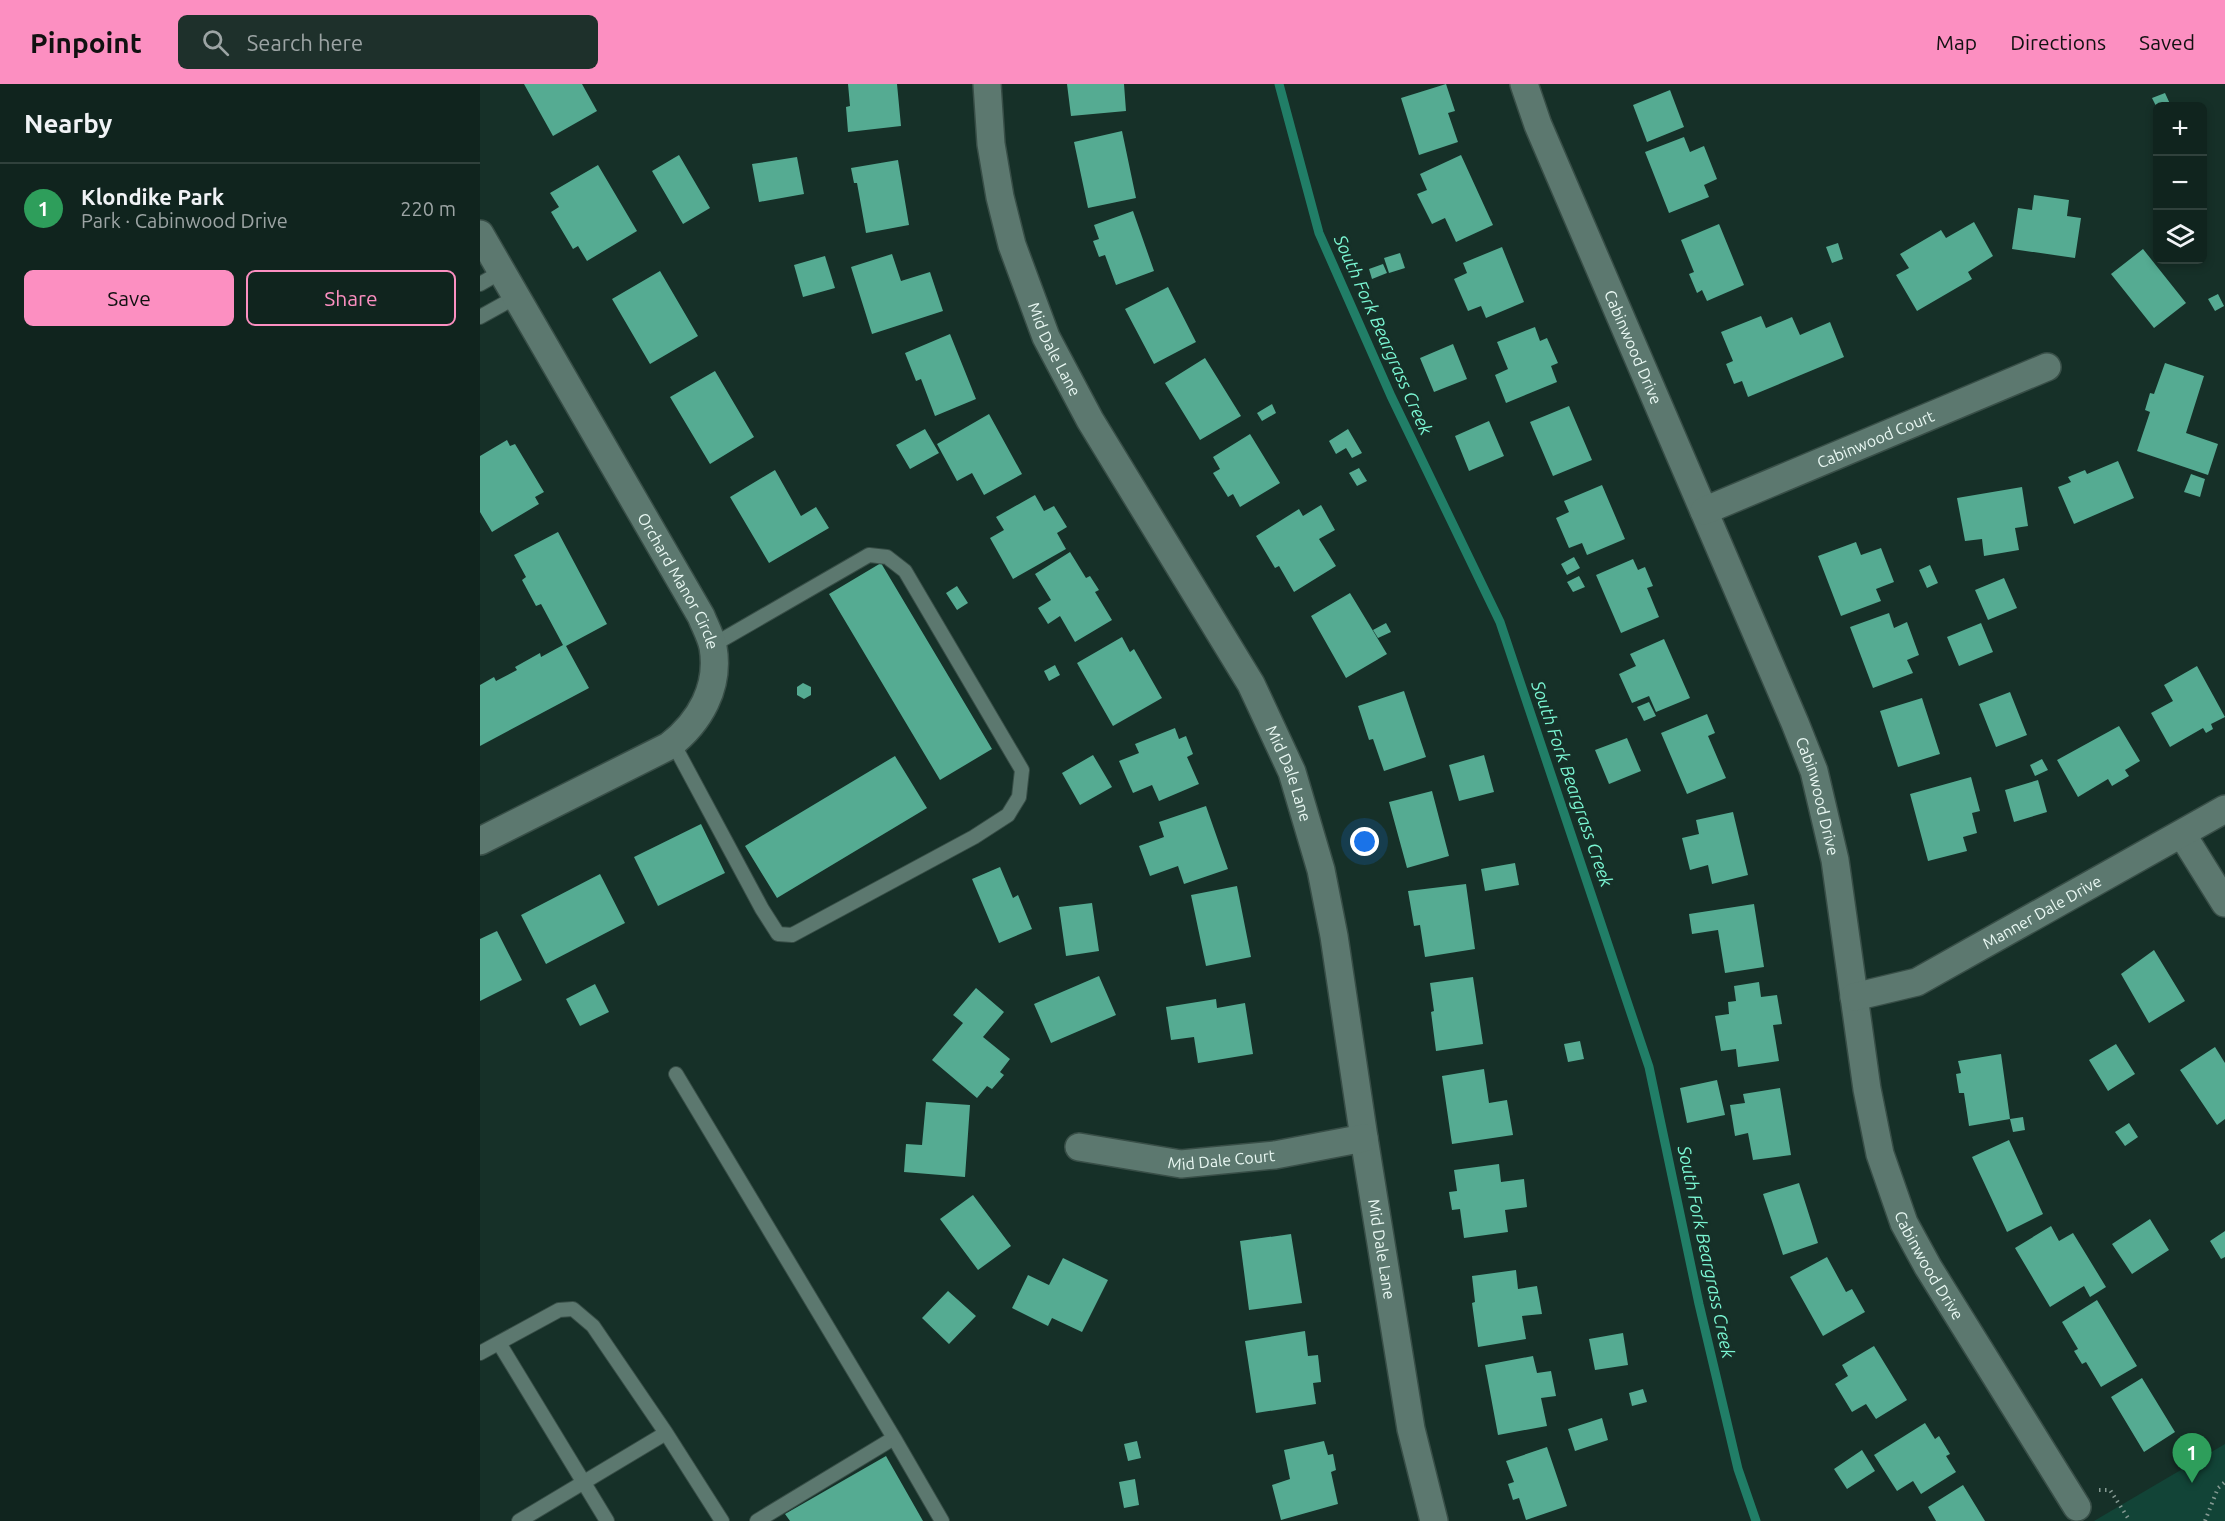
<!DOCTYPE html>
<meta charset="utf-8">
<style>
body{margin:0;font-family:Ubuntu,sans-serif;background:#1e302b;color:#f1f3f6}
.controls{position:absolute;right:18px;top:18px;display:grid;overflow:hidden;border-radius:9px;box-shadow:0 3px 9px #0003}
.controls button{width:54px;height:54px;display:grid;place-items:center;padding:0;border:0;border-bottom:2px solid #30413c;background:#10241e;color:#f1f3f6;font:30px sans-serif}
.you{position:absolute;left:885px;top:758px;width:21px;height:21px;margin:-15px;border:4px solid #fff;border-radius:50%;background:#1a73e8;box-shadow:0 0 0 9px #1a73e833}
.badge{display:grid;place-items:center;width:39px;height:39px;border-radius:50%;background:#fc8fc1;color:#fff;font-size:20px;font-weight:700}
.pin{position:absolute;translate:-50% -50px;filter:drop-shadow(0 2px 3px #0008)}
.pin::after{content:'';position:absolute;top:32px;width:21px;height:18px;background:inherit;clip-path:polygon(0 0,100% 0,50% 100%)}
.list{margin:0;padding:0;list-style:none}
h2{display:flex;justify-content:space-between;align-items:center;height:78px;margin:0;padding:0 24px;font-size:26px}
h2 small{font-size:20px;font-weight:400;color:#9ca4a4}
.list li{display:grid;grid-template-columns:39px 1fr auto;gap:18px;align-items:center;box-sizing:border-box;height:90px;padding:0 24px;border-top:2px solid #30413c}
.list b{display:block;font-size:22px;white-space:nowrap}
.list p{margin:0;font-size:20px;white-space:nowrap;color:#9ca4a4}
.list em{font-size:20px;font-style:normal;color:#9ca4a4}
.actions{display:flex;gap:12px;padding:18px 24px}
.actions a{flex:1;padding:14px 0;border:2px solid #fc8fc1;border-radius:9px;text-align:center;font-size:21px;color:#fc8fc1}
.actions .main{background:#fc8fc1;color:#111}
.icon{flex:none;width:33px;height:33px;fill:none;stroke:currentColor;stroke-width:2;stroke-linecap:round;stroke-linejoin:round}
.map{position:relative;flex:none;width:1745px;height:1437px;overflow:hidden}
header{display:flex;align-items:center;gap:36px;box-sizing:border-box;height:84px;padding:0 30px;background:#fc8fc1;color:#111}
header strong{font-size:28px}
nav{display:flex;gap:33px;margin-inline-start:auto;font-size:21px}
.search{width:420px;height:54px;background:#1e302b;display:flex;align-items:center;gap:15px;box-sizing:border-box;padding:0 21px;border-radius:9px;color:#9ca4a4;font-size:22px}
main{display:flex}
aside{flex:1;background:#10241e}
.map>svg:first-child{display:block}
.green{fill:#124437}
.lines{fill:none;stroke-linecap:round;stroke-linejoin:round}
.stream{stroke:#217e67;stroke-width:9}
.building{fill:#55ab92}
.service-casing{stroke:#384e47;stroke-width:16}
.minor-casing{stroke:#384e47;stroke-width:30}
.path{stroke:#859a93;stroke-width:4;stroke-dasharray:1.5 4.5;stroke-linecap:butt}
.service{stroke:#5c786f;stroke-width:14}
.minor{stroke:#5c786f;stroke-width:27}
.labels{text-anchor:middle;stroke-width:6;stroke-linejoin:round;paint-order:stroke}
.street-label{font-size:16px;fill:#e9f8f3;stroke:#163028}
.water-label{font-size:18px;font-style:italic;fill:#7af5d2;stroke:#163028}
</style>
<header>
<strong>Pinpoint</strong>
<div class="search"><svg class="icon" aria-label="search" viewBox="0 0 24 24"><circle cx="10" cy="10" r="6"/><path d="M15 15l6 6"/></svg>Search here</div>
<nav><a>Map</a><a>Directions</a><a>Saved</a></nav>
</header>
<main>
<aside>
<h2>Nearby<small></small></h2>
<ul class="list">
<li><span class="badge" style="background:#2e9e5b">1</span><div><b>Klondike Park</b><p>Park · Cabinwood Drive</p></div><em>220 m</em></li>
</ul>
<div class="actions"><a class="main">Save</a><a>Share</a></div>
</aside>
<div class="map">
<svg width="1745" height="1437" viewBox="0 0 1745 1437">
<rect width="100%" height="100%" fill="#163028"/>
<path class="green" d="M 1745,1360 L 1745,1437 L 1614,1437 Z"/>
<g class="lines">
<path class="stream" d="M 799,0 L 839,149 L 911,312 L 1020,538 L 1169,983 L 1219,1220 L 1258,1385 L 1276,1437"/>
</g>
<path class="building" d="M 44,0 L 102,0 L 117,27 L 73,52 Z
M 368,0 L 417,0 L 421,42 L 368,48 L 366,23 L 370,22 Z
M 587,0 L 644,0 L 646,27 L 591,32 Z
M 966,0 L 975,27 L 968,29 L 978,58 L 939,71 L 921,14 Z
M 1190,6 L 1204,43 L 1167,58 L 1153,21 Z
M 1685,9 L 1691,22 L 1676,22 L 1672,14 Z
M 642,47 L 656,114 L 608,124 L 594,58 Z
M 1204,53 L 1210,68 L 1224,62 L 1237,95 L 1224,101 L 1229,113 L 1189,129 L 1165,68 Z
M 199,71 L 230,124 L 203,140 L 172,87 Z
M 981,71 L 1013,141 L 976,158 L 965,134 L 952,140 L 937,110 L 947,106 L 940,90 Z
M 317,73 L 324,110 L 279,118 L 272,80 Z
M 418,76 L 429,141 L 386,149 L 377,99 L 374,99 L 371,84 Z
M 118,81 L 157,147 L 107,177 L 98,162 L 93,165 L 71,128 L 79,123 L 70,109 Z
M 1554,111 L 1589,116 L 1587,132 L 1601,134 L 1595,174 L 1532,165 L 1538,124 L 1552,126 Z
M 653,127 L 674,187 L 636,201 L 625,171 L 619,173 L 613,157 L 619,155 L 614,141 Z
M 1494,138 L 1513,172 L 1488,188 L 1492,195 L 1437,227 L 1416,191 L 1429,184 L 1420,170 L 1461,146 L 1466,154 Z
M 1239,140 L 1264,201 L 1227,217 L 1222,206 L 1217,209 L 1209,190 L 1214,188 L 1201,156 Z
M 1358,159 L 1363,175 L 1352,179 L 1346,163 Z
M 1022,163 L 1044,218 L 1006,234 L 1001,222 L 988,227 L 974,195 L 987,189 L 983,179 Z
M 1663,165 L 1706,219 L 1674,244 L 1631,190 Z
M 920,169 L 925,184 L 909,189 L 904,174 Z
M 412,170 L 421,197 L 450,188 L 463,227 L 392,250 L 371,183 Z
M 345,172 L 355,204 L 323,213 L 314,181 Z
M 903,180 L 907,189 L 892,195 L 889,185 Z
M 180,187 L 218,252 L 170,280 L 132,215 Z
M 688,203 L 716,258 L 674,280 L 645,225 Z
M 1738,210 L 1744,222 L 1735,227 L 1728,215 Z
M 1281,232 L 1286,244 L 1312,233 L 1320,251 L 1350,238 L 1364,273 L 1268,313 L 1262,297 L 1254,300 L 1246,280 L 1253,277 L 1241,248 Z
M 1055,243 L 1060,257 L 1067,254 L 1078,279 L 1071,282 L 1077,298 L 1026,319 L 1015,291 L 1028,285 L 1017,258 Z
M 470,250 L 496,315 L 455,332 L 441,295 L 436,297 L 425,269 Z
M 973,260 L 987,295 L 954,308 L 940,274 Z
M 725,274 L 761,332 L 720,356 L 685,299 Z
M 1685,279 L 1724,292 L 1706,349 L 1738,360 L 1728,391 L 1657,367 L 1670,328 L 1665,326 L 1670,309 L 1674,310 Z
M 235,287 L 274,353 L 230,380 L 190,313 Z
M 792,320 L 796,329 L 782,337 L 777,329 Z
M 1089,322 L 1112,376 L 1073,392 L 1050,338 Z
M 509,330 L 542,390 L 504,411 L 492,389 L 477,397 L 457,360 Z
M 1009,337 L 1024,372 L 989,387 L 975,352 Z
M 445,345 L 459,369 L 430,385 L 416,361 Z
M 868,345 L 882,369 L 872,374 L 866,364 L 856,370 L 849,357 Z
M 770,350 L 800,399 L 760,423 L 753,410 L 748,413 L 733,389 L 740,385 L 733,373 Z
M 27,356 L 30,362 L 35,360 L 64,408 L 55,413 L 59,420 L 12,448 L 0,428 L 0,372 Z
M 1638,377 L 1654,414 L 1594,440 L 1578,403 L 1591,398 L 1588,393 L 1605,386 L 1607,390 Z
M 879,384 L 887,397 L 877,402 L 869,389 Z
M 295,386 L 321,432 L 336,423 L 349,444 L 289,479 L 250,413 Z
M 1711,390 L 1725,395 L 1720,413 L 1704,408 Z
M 1122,401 L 1145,455 L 1107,471 L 1102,459 L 1089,464 L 1076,434 L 1089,428 L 1084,417 Z
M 1542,403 L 1548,442 L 1535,444 L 1539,466 L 1504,472 L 1502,455 L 1485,457 L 1477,414 Z
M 555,411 L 564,427 L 574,422 L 587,443 L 577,449 L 586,465 L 533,495 L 510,454 L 524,446 L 516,433 Z
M 841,421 L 855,446 L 839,455 L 856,482 L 814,508 L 799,482 L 795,484 L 776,452 L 819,425 L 823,432 Z
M 78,448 L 127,540 L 86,562 L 109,604 L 0,662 L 0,601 L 14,593 L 16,597 L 37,586 L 35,583 L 60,569 L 61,573 L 83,561 L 61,520 L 56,522 L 42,496 L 46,493 L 34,471 Z
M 1376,458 L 1381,471 L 1401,464 L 1414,498 L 1396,505 L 1401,517 L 1361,532 L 1338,472 Z
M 590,468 L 606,494 L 610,492 L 619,506 L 615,508 L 632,536 L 595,558 L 580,532 L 568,540 L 558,524 L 571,516 L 555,490 Z
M 1094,473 L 1100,484 L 1087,491 L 1081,480 Z
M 1153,475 L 1158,486 L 1165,483 L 1173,502 L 1167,504 L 1179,533 L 1141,549 L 1116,491 Z
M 401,479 L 512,665 L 460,696 L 349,510 Z
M 1450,481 L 1458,499 L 1447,504 L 1439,486 Z
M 1099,492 L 1105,503 L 1093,508 L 1087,498 Z
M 1524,494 L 1537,524 L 1508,536 L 1495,506 Z
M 477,502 L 488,519 L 477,526 L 466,509 Z
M 870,509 L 907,570 L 866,594 L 831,532 Z
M 1409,529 L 1414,544 L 1427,538 L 1439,571 L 1427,576 L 1433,589 L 1393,604 L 1370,543 Z
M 906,539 L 911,548 L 898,554 L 893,546 Z
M 1501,539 L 1513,568 L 1479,582 L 1467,553 Z
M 642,553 L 650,568 L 654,565 L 682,614 L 633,642 L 597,579 Z
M 1184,555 L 1210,614 L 1176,628 L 1169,612 L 1152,619 L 1139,590 L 1156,582 L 1150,570 Z
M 575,581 L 580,591 L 569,597 L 564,587 Z
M 1717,582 L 1745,633 L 1731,640 L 1733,645 L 1726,649 L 1723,644 L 1690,663 L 1671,629 L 1693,617 L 1684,601 Z
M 323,599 L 331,603 L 331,611 L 324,615 L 317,611 L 317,603 Z
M 924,607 L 946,673 L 904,687 L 893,655 L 889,656 L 878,622 Z
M 1530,608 L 1547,651 L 1516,663 L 1499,620 Z
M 1442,614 L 1460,670 L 1418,683 L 1400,627 Z
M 1169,618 L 1176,632 L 1164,637 L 1157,623 Z
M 1227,630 L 1235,649 L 1228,652 L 1246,694 L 1207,710 L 1181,649 Z
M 1639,642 L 1660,677 L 1645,686 L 1649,692 L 1632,702 L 1628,695 L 1598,713 L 1577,676 Z
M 695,644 L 699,655 L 706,652 L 713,670 L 707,673 L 719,700 L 679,717 L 672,701 L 653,709 L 639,677 L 659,669 L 655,660 Z
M 1147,654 L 1161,687 L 1129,700 L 1115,666 Z
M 613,671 L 632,703 L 600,721 L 582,689 Z
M 1004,671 L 1014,708 L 979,717 L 969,681 Z
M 415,672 L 447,724 L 297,814 L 265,762 Z
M 1562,675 L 1568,686 L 1555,692 L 1550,681 Z
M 1491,693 L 1500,727 L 1492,729 L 1497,749 L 1483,753 L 1487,767 L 1448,777 L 1430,710 Z
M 1558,696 L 1567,728 L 1534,738 L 1525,706 Z
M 952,707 L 969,772 L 927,784 L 909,718 Z
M 726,722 L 748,785 L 704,800 L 698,782 L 670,792 L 659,762 L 684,753 L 679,738 Z
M 1253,728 L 1268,791 L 1232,800 L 1228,781 L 1210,786 L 1202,754 L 1219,750 L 1216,736 Z
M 221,740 L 245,789 L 178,822 L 154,773 Z
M 1035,779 L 1039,801 L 1005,807 L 1001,785 Z
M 520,783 L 533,814 L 538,811 L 552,845 L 519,859 L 492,795 Z
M 120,790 L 145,839 L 66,880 L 41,831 Z
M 986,800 L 995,865 L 945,873 L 940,841 L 934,842 L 928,807 Z
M 757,802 L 771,873 L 726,882 L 711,811 Z
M 612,819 L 619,867 L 586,872 L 579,823 Z
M 1274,820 L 1284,883 L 1245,889 L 1238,846 L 1212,850 L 1209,830 Z
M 17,847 L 42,896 L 0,917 L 0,855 Z
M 1674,866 L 1705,917 L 1669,939 L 1641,890 Z
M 619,892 L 636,931 L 571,959 L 554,920 Z
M 993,893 L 1003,960 L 956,967 L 951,928 L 954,927 L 950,899 Z
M 1279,898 L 1281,913 L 1297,911 L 1302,940 L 1293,941 L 1299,977 L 1258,983 L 1256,965 L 1241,967 L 1235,932 L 1249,930 L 1248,918 L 1256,917 L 1254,902 Z
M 115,900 L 129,928 L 100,942 L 86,915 Z
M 496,904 L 524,928 L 503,953 L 530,975 L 520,988 L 524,991 L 512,1005 L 507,1002 L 497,1014 L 452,976 L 483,939 L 473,931 Z
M 736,915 L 737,924 L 765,919 L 773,970 L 718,979 L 714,953 L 691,956 L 686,923 Z
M 1100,957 L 1104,975 L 1088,978 L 1084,960 Z
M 1636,960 L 1655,990 L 1628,1007 L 1609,976 Z
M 1735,963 L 1745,979 L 1745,1035 L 1737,1041 L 1700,986 Z
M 1521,970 L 1530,1035 L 1489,1042 L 1484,1009 L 1479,1009 L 1476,990 L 1481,989 L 1478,977 Z
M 1004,985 L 1009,1019 L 1027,1016 L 1033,1051 L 972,1060 L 962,992 Z
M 1237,996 L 1245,1031 L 1207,1039 L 1200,1004 Z
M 1300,1004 L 1311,1071 L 1273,1076 L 1268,1049 L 1255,1052 L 1250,1021 L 1265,1019 L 1263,1010 Z
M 446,1018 L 490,1021 L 485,1093 L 424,1088 L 426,1060 L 442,1061 Z
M 1543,1033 L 1545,1046 L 1533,1048 L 1530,1035 Z
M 1649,1039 L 1658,1053 L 1645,1062 L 1635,1048 Z
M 1529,1056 L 1563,1130 L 1527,1148 L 1492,1073 Z
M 1019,1080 L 1021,1098 L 1044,1095 L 1047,1123 L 1025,1126 L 1028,1148 L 984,1154 L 980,1125 L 972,1126 L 969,1108 L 977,1107 L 974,1086 Z
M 1319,1099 L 1338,1159 L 1303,1171 L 1283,1110 Z
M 493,1111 L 531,1162 L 498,1186 L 460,1135 Z
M 1670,1135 L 1689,1166 L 1652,1190 L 1632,1160 Z
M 1571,1142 L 1579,1157 L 1593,1149 L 1626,1203 L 1610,1213 L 1604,1202 L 1570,1223 L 1535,1164 Z
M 1745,1147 L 1745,1173 L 1741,1175 L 1730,1157 Z
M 811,1150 L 822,1219 L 769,1226 L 760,1157 Z
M 1347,1173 L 1366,1208 L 1372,1205 L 1385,1228 L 1343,1252 L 1310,1193 Z
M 583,1174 L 628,1196 L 602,1248 L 572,1234 L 568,1242 L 532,1224 L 548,1191 L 569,1201 Z
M 1036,1186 L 1038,1205 L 1057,1202 L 1062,1230 L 1042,1232 L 1046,1255 L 998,1263 L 992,1219 L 995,1218 L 992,1192 Z
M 468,1207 L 496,1232 L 469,1260 L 442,1234 Z
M 1617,1216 L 1657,1282 L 1621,1303 L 1606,1278 L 1602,1280 L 1594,1267 L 1598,1265 L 1582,1238 Z
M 825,1247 L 828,1272 L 838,1271 L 841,1298 L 833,1299 L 836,1320 L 776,1329 L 765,1257 Z
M 1143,1249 L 1148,1281 L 1115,1286 L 1109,1255 Z
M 1394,1262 L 1427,1316 L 1396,1335 L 1386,1320 L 1372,1328 L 1355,1300 L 1368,1292 L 1362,1281 Z
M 1053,1272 L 1057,1289 L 1071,1287 L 1076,1312 L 1061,1314 L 1067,1342 L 1018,1351 L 1005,1281 Z
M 1662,1294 L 1695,1348 L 1664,1368 L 1631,1313 Z
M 1163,1305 L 1167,1318 L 1152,1322 L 1149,1309 Z
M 1122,1334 L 1128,1356 L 1095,1367 L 1088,1345 Z
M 1445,1339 L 1455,1355 L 1459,1352 L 1470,1370 L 1466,1372 L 1476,1388 L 1441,1410 L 1433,1397 L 1417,1407 L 1394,1371 Z
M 657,1357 L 661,1374 L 648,1377 L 644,1360 Z
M 844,1357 L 848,1371 L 853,1370 L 856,1386 L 851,1388 L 858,1420 L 801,1436 L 792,1401 L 810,1395 L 804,1366 Z
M 1067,1363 L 1087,1422 L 1046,1436 L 1039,1414 L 1033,1416 L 1028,1400 L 1034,1398 L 1026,1377 Z
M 1382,1366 L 1395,1387 L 1367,1405 L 1354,1385 Z
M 406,1372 L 443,1437 L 310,1437 L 305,1430 Z
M 655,1395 L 659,1421 L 644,1424 L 639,1398 Z
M 1483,1401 L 1505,1437 L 1456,1437 L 1448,1423 Z"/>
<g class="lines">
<defs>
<path id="service" d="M 0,200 L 21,188
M 0,233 L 36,213
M 193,659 L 282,825 L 298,850 L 312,851 L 494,753 L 528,731 L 539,713 L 542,686 L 425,487 L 407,473 L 389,471 L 233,561
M 196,990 L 414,1354 L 277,1437
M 19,1259 L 127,1437
M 0,1269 L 79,1226 L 93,1225 L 113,1242 L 186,1349
M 414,1354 L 462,1437
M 39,1437 L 186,1349 L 242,1437"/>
<g id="minor">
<path id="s1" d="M 507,0 L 511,60 L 520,113 L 532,161 L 566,253 L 610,336 L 771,600 L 812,688 L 841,786 L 854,852 L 884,1054 L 931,1345 L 954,1437"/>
<path id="s2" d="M 1044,0 L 1058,41 L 1315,639 L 1334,687 L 1355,776 L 1387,1005 L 1400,1070 L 1424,1139 L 1448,1183 L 1597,1423"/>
<path id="s3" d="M 0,150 L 221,532 C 225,542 231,553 233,563 C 240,603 220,638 189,662 L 0,757"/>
<path id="s4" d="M 1224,427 L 1567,283"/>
<path d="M 1702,750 L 1745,819"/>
<path id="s5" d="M 1374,913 L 1437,898 L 1745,725"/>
<path id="s6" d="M 599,1063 L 701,1080 L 795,1071 L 884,1054"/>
</g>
</defs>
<use href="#service" class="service-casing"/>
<use href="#minor" class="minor-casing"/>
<path class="path" d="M 1619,1406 L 1630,1406 L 1650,1437
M 1725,1437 L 1738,1404 L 1745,1398"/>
<use href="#service" class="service"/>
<use href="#minor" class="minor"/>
</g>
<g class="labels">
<g class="street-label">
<text dy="6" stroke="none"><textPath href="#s2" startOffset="285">Cabinwood Drive</textPath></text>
<text dy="6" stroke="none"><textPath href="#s1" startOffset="276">Mid Dale Lane</textPath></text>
<text dy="6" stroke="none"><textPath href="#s4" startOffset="186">Cabinwood Court</textPath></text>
<text dy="6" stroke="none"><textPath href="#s3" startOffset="400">Orchard Manor Circle</textPath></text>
<text dy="6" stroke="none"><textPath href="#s1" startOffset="762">Mid Dale Lane</textPath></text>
<text dy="6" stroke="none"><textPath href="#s2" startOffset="771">Cabinwood Drive</textPath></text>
<text dy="6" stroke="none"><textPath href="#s5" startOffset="208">Manner Dale Drive</textPath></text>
<text dy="6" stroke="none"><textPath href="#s6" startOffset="144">Mid Dale Court</textPath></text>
<text dy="6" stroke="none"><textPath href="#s1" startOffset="1248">Mid Dale Lane</textPath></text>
<text dy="6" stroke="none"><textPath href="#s2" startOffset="1257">Cabinwood Drive</textPath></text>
</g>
<g class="water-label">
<text transform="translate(903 251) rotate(66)" y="6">South Fork Beargrass Creek</text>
<text transform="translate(1092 700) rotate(71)" y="6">South Fork Beargrass Creek</text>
<text transform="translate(1226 1168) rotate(78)" y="6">South Fork Beargrass Creek</text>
</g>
</g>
</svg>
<div class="controls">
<button>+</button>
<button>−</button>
<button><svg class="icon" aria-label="layers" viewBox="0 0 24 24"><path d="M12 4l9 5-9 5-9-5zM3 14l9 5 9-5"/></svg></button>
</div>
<div class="you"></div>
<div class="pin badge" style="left:1712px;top:1399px;background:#2e9e5b">1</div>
</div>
</main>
